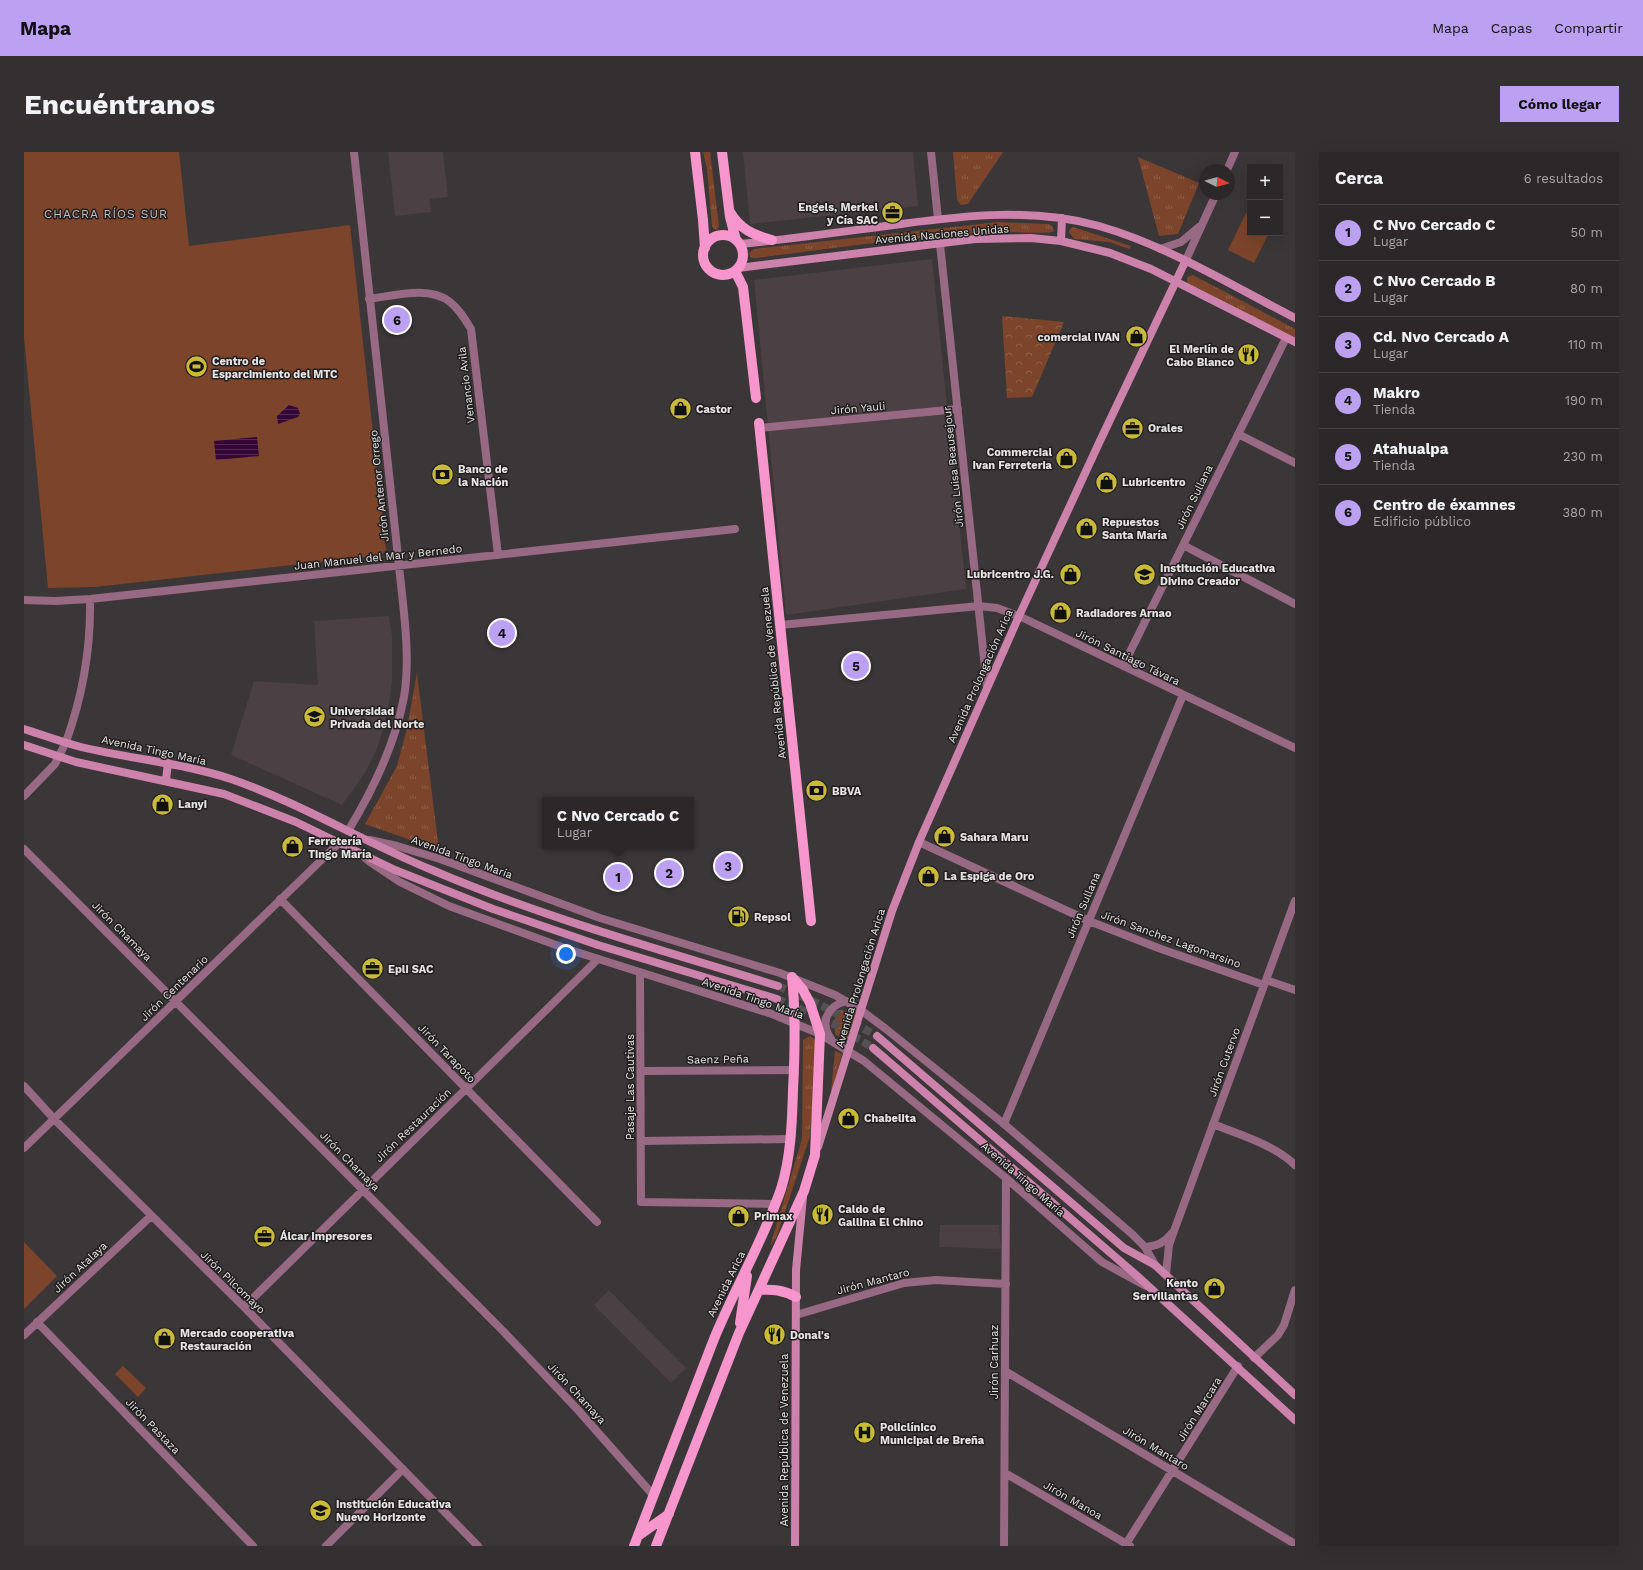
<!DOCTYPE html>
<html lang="es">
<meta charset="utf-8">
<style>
body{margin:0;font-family:"Work Sans",sans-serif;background:#343031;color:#f1f3f6}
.controls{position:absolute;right:12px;top:12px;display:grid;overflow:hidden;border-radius:0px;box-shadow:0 4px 16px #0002}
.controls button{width:36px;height:36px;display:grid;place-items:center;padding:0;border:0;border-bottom:1px solid #484446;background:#2c2829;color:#f1f3f6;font:20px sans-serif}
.compass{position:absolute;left:1175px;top:12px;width:36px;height:36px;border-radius:50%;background:#2c2829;box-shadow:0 4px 16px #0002;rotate:95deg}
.you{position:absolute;left:542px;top:802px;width:14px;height:14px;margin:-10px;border:3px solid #fff;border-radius:50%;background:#1a73e8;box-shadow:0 0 0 6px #1a73e833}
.badge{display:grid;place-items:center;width:26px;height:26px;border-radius:50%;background:#bca0f2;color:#111;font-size:13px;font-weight:700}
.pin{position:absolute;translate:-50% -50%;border:2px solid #fff;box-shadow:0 1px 4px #0006}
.popup{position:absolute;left:518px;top:645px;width:152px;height:52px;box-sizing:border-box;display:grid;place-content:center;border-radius:0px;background:#2c2829;filter:drop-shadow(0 1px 3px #0005);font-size:13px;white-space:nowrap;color:#a6a6a8}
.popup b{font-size:15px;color:#f1f3f6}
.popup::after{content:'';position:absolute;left:50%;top:100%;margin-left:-8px;border:8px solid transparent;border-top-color:#2c2829}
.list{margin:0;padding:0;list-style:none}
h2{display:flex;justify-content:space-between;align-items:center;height:52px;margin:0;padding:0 16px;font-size:17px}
h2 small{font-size:13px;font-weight:400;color:#a6a6a8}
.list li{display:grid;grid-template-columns:26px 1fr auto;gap:12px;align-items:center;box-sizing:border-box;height:56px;padding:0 16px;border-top:1px solid #484446}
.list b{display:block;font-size:15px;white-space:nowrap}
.list p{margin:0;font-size:13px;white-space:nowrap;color:#a6a6a8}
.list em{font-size:13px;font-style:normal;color:#a6a6a8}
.map{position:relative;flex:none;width:1271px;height:1394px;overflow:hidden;border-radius:0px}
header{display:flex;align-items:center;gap:24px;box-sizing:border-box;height:56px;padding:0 20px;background:#bca0f2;color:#111}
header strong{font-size:19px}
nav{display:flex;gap:22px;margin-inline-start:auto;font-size:14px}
.intro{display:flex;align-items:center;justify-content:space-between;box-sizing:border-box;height:96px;padding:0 24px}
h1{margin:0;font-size:28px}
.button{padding:10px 18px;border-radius:0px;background:#bca0f2;color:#111;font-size:14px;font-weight:700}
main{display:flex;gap:24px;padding:0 24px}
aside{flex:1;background:#2c2829;border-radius:0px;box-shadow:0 4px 16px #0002}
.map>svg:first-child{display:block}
.built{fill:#4b4043}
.grass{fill:url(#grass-tufts)}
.park{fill:url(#park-crowns)}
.pitch{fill:#7c442a}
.water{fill:url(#water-rules)}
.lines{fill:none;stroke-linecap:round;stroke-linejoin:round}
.secondary-tunnel{stroke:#555051;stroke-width:8;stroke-dasharray:8 4;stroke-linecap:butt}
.minor{stroke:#986982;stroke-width:8}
.tertiary{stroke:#986982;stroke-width:8}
.secondary{stroke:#cd82ac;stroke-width:8}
.primary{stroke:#f696cc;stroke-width:10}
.labels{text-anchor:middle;stroke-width:3;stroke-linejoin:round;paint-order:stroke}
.poi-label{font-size:11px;font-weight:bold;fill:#e6e3e3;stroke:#201e1f;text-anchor:start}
.street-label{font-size:11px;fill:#e6e3e3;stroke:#201e1f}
.neighbourhood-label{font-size:12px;letter-spacing:1px;fill:#c4bebf;stroke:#201e1f}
</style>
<header>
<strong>Mapa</strong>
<nav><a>Mapa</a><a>Capas</a><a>Compartir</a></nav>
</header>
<div class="intro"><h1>Encuéntranos</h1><a class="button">Cómo llegar</a></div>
<main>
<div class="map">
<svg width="1271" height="1394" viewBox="0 0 1271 1394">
<defs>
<pattern id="grass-tufts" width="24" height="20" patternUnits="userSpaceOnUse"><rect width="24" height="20" fill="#7c442a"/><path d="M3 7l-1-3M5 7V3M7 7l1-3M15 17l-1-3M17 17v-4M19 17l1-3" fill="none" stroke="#8f5f49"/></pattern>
<pattern id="park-crowns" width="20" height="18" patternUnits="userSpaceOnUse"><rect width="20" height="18" fill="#7c442a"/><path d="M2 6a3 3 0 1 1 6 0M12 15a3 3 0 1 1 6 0" fill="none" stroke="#8f5f49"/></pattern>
<pattern id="water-rules" width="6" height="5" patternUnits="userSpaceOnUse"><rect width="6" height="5" fill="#340736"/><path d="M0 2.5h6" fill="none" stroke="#512b53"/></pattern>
</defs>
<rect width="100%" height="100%" fill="#3b3637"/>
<path class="built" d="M 364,0 L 419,0 L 424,45 L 406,47 L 407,60 L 371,64 Z
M 719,0 L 889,0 L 894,54 L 726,72 Z
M 908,107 L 942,437 L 762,463 L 730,128 Z
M 365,464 L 368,484 L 368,529 L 365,552 L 359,578 L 352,599 L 341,621 L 318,653 L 207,603 L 230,529 L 294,533 L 290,469 Z
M 916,1073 L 975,1073 L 977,1097 L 915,1095 Z
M 585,1138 L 662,1216 L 647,1231 L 570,1153 Z"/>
<path class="grass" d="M 679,0 L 686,0 L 695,74 L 693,78 L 690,77 L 688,74 L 683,17 Z
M 929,0 L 979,0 L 944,52 L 937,53 L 933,48 Z
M 1114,5 L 1175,31 L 1154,82 L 1135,84 Z
M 974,70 L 1025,72 L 1029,75 L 1030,79 C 1026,83 983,79 973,80 C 892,84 812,96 731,106 L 726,105 L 725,101 L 730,97 Z
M 1049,75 L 1107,94 L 1106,97 L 1085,90 L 1050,87 L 1045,80 L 1046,77 Z
M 1169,123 L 1271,177 L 1271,186 L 1163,131 L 1163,125 Z
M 393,521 L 415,698 L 341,672 L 373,614 L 383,576 Z
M 786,884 L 794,890 L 786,984 L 753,1084 L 746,1094 L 778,987 L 779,888 Z
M 811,899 L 818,902 L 806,950 Z"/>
<path class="park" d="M 978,164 L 1040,170 L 1008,245 L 983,246 Z
M 814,858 L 834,860 L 827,887 L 821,888 L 811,882 L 811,862 Z"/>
<path class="pitch" d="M 0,0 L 155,0 L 165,94 L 326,73 L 362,398 L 357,403 L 71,435 L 24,436 L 0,185 Z
M 1222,61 L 1226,63 L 1226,81 L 1245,81 L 1230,111 L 1204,98 Z
M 0,1090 L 33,1124 L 0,1157 Z
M 99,1214 L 122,1236 L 114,1245 L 91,1222 Z"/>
<path class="water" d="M 265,253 L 274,256 L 276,262 L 274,265 L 254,272 L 253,264 Z
M 233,285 L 235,304 L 192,308 L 190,289 Z"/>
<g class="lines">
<path class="secondary-tunnel" d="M 754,834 L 795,852 L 853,884
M 753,847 L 812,873 L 849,896"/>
<path class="minor" d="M 907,0 L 914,67
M 916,92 L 963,535
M 345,147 C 369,144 405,133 426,150 C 435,157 441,167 447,177 L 474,403
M 735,276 L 934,257
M 1214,282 L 1271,311
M 1159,393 L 1271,452
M 0,448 L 31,449 L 66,447 L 711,377
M 756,473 L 955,454 L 973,456 L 995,464 L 1271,596
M 1099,514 L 1262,186
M 42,590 C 59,543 67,497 66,447
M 324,679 C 349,638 371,593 380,545 C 387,504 379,455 375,414 L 330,0
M 895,690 L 1065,769 L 1137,797 L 1240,833
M 0,697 L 479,1179 L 554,1258 L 630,1344
M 256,747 L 573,1070
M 616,821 L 617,1050 L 751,1052
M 1242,828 L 1271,838
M 618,919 L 770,918
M 0,934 L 31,968 L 220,1155 L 454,1394
M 980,972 L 1159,543
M 1189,972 C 1216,983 1249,992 1271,1013
M 617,989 L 767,987
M 0,996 L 315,691
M 1121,1095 C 1133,1094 1140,1091 1148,1081
M 1142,1122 L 1145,1093 L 1150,1079 L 1271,749
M 220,1155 L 574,807
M 772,1163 L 880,1131 L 912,1128 L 982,1132
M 13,1170 L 229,1394
M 0,1183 L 127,1064
M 1230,1206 L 1254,1183 L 1260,1173 L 1271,1138
M 981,1219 L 1271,1392
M 981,1321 L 1106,1394
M 1102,1392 L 1214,1214
M 302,1394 L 379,1317
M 980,1394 L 982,1026"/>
<path class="tertiary" d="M 1203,18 L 1211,0
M 1136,97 L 1157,90 L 1175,75
M 1161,110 L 1192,42
M 0,644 L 31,612 L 42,590
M 346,688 L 373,694 L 416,707 L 576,766 L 756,821 L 811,843 L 838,859 L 862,877 L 980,972 L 1108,1082 L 1121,1095 L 1131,1113
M 339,704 L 346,710 L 376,730 L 425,754 L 543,797 L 748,862 L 796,882 L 840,909 L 982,1026 L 1078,1110 L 1122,1134
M 807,887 C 795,870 804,854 822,849"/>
<path class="secondary" d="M 1037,89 L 1038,66
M 715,92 C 769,87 823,79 877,72 C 943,63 1010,56 1075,74 C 1142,93 1209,134 1271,166
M 714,116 L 951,87 L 1007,86 L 1037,89 L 1086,101 L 1127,117 L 1271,190
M 0,577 C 19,583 38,590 57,595 C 107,607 158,611 207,627 C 276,651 340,690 408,718 C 520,766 638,798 754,834
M 0,593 L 52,610 L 200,642 L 272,670 L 371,718 L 469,757 L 574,793 L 753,847
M 142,628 L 144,611
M 853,884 L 1100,1096 L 1131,1113 L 1271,1243
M 849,896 L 1111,1122 L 1271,1268
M 794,995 L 868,759 L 895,690 L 995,464 L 1075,291 L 1161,110
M 771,1394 L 772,1118 L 779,1045"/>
<path class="primary" d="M 671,0 L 679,68 L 681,96
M 698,0 L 706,65 L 712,88
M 706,60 C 716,77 729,83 748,88
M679 103a20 20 0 1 1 40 0a20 20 0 1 1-40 0Z
M 711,119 L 719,135 L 732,246
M 735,271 L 787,769
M 735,1138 C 749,1137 759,1138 772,1145
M 716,1171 L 723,1124
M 614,1384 L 645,1362
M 610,1394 L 690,1187 C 711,1136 739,1089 757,1037 C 767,1005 768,971 769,938 C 771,900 772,863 768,825
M 632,1394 L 715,1181 L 780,1039 L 791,1003 L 796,882 L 786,851 L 779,838 L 768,825"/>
</g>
<defs>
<symbol id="office-disc" viewBox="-11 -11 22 22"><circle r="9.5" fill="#c9ba3a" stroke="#201e1f"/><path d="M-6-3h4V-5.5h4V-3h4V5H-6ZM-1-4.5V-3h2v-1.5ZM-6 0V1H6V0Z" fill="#111"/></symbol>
<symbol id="shop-disc" viewBox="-11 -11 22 22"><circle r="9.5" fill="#c9ba3a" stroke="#201e1f"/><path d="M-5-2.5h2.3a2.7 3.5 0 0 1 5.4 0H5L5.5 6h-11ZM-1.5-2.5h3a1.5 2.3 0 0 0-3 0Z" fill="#111"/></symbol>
<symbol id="restaurant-disc" viewBox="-11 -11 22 22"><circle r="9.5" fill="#c9ba3a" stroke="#201e1f"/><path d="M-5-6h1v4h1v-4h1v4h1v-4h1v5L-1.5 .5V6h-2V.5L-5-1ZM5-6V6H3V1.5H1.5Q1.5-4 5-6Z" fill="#111"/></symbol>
<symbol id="stadium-disc" viewBox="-11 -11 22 22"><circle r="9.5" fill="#c9ba3a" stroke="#201e1f"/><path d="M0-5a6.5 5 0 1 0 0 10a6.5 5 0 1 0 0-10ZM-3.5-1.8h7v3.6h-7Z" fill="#111"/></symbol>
<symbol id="bank-disc" viewBox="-11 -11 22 22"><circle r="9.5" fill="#c9ba3a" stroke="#201e1f"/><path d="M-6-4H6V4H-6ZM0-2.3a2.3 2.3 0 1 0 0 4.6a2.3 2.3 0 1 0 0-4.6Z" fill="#111"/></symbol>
<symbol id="school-disc" viewBox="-11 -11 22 22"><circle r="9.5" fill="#c9ba3a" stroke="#201e1f"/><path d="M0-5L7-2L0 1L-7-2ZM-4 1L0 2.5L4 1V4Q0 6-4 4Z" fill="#111"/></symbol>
<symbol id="university-disc" viewBox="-11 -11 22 22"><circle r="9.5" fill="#c9ba3a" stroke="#201e1f"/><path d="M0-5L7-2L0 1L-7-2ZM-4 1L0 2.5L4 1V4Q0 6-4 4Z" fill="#111"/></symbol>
<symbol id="fuel-disc" viewBox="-11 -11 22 22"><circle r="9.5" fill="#c9ba3a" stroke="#201e1f"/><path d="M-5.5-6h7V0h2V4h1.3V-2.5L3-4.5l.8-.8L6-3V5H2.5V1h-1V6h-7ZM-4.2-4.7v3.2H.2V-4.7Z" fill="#111"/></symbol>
<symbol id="hospital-disc" viewBox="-11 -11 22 22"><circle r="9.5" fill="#c9ba3a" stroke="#201e1f"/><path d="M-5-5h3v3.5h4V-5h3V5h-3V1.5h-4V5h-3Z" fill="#111"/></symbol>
</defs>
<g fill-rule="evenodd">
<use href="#office-disc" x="856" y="48" width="25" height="25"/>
<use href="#shop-disc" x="1100" y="172" width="25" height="25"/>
<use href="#restaurant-disc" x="1212" y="190" width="25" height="25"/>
<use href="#stadium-disc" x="160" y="202" width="25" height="25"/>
<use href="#shop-disc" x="644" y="244" width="25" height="25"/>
<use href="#office-disc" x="1096" y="264" width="25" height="25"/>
<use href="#shop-disc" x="1030" y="294" width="25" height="25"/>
<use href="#bank-disc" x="406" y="310" width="25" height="25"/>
<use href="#shop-disc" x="1070" y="318" width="25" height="25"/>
<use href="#shop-disc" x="1050" y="364" width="25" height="25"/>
<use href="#shop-disc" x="1034" y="410" width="25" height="25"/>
<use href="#school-disc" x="1108" y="410" width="25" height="25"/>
<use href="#shop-disc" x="1024" y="448" width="25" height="25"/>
<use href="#university-disc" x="278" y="552" width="25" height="25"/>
<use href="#bank-disc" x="780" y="626" width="25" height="25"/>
<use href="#shop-disc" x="126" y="640" width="25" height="25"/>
<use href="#shop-disc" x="908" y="672" width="25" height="25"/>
<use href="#shop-disc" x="256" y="682" width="25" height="25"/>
<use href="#shop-disc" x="892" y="712" width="25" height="25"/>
<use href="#fuel-disc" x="702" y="752" width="25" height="25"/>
<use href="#office-disc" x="336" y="804" width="25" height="25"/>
<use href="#shop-disc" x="812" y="954" width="25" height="25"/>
<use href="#restaurant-disc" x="786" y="1050" width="25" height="25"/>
<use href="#shop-disc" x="702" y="1052" width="25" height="25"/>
<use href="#office-disc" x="228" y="1072" width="25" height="25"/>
<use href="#shop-disc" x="1178" y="1124" width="25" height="25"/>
<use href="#restaurant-disc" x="738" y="1170" width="25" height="25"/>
<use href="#shop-disc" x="128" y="1174" width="25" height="25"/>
<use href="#hospital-disc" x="828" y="1268" width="25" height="25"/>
<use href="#school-disc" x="284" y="1346" width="25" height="25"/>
</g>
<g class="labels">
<g class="poi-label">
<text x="854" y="59" text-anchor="end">Engels, Merkel<tspan x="854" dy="13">y Cía SAC</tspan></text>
<text x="1096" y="189" text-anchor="end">comercial IVAN</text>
<text x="1210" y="201" text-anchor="end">El Merlín de<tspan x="1210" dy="13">Cabo Blanco</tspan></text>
<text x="188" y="213">Centro de<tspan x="188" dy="13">Esparcimiento del MTC</tspan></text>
<text x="672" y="261">Castor</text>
<text x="1124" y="280">Orales</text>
<text x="1028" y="304" text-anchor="end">Commercial<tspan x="1028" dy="13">Ivan Ferreteria</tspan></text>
<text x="434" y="321">Banco de<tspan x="434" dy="13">la Nación</tspan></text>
<text x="1098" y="334">Lubricentro</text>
<text x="1078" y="374">Repuestos<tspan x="1078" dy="13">Santa María</tspan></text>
<text x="1136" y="420">Institución Educativa<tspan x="1136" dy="13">Divino Creador</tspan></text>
<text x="1030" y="426" text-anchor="end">Lubricentro J.G.</text>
<text x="1052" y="465">Radiadores Arnao</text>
<text x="306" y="563">Universidad<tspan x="306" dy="13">Privada del Norte</tspan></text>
<text x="808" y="643">BBVA</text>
<text x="154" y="656">Lanyi</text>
<text x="936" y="689">Sahara Maru</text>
<text x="284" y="693">Ferretería<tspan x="284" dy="13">Tingo María</tspan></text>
<text x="920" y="728">La Espiga de Oro</text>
<text x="730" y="769">Repsol</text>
<text x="364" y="821">Epli SAC</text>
<text x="840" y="970">Chabelita</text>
<text x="814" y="1061">Caldo de<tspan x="814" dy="13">Gallina El Chino</tspan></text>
<text x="730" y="1068">Primax</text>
<text x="256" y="1088">Álcar Impresores</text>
<text x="1174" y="1135" text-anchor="end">Kento<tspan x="1174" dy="13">Servillantas</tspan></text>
<text x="156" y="1185">Mercado cooperativa<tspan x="156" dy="13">Restauración</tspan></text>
<text x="766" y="1187">Donal's</text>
<text x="856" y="1279">Policlínico<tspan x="856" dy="13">Municipal de Breña</tspan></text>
<text x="312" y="1356">Institución Educativa<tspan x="312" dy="13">Nuevo Horizonte</tspan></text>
</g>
<g class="street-label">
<text transform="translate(918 82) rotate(-5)" y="4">Avenida Naciones Unidas</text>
<text transform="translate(442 233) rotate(-97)" y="4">Venancio Avila</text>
<text transform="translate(834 256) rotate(-5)" y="4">Jirón Yauli</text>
<text transform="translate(929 315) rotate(-96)" y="4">Jirón Luisa Beausejour</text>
<text transform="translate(355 334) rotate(-96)" y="4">Jirón Antenor Orrego</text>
<text transform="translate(1170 345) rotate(-64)" y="4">Jirón Sullana</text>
<text transform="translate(354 405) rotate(-6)" y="4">Juan Manuel del Mar y Bernedo</text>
<text transform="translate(1104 505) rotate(26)" y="4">Jirón Santiago Távara</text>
<text transform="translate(749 521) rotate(-96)" y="4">Avenida República de Venezuela</text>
<text transform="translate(956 524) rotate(-66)" y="4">Avenida Prolongación Arica</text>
<text transform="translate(130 598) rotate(12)" y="4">Avenida Tingo María</text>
<text transform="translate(438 705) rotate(20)" y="4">Avenida Tingo María</text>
<text transform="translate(1059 753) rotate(-67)" y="4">Jirón Sullana</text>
<text transform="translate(98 779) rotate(45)" y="4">Jirón Chamaya</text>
<text transform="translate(1147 787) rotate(20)" y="4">Jirón Sanchez Lagomarsino</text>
<text transform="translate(836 826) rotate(-73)" y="4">Avenida Prolongación Arica</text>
<text transform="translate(150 836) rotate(-44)" y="4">Jirón Centenario</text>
<text transform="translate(729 846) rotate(19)" y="4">Avenida Tingo María</text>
<text transform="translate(423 901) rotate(46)" y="4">Jirón Tarapoto</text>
<text transform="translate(694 907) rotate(-1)" y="4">Saenz Peña</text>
<text transform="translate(1200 910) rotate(-70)" y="4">Jirón Cutervo</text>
<text transform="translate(606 935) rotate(-90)" y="4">Pasaje Las Cautivas</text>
<text transform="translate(389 973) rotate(-44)" y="4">Jirón Restauración</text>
<text transform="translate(326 1009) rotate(45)" y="4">Jirón Chamaya</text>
<text transform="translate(999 1027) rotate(41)" y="4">Avenida Tingo María</text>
<text transform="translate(56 1115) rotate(-43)" y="4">Jirón Atalaya</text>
<text transform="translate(849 1129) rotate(-15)" y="4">Jirón Mantaro</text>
<text transform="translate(209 1130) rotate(44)" y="4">Jirón Pilcomayo</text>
<text transform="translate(702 1132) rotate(-64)" y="4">Avenida Arica</text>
<text transform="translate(970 1210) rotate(-90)" y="4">Jirón Carhuaz</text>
<text transform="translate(553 1241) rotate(47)" y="4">Jirón Chamaya</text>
<text transform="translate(1175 1257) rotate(-58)" y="4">Jirón Marcara</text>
<text transform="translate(129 1274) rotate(46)" y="4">Jirón Pastaza</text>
<text transform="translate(760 1288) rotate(-90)" y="4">Avenida República de Venezuela</text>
<text transform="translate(1132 1296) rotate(31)" y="4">Jirón Mantaro</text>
<text transform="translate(1049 1348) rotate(30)" y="4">Jirón Manoa</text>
</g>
<g class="neighbourhood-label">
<text x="82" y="66">CHACRA RÍOS SUR</text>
</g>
</g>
</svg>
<div class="controls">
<button>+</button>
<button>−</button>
</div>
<svg class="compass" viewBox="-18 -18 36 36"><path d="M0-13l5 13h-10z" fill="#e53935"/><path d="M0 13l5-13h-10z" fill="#a6a6a8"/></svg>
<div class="you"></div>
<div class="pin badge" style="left:594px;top:725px">1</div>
<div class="popup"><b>C Nvo Cercado C</b>Lugar</div>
<div class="pin badge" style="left:645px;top:721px">2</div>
<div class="pin badge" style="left:704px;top:714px">3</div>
<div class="pin badge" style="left:478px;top:481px">4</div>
<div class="pin badge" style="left:832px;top:514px">5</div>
<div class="pin badge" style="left:373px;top:168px">6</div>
</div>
<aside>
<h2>Cerca<small>6 resultados</small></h2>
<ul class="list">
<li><span class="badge">1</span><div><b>C Nvo Cercado C</b><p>Lugar</p></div><em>50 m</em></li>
<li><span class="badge">2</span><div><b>C Nvo Cercado B</b><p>Lugar</p></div><em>80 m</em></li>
<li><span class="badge">3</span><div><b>Cd. Nvo Cercado A</b><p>Lugar</p></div><em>110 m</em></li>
<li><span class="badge">4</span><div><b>Makro</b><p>Tienda</p></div><em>190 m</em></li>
<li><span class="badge">5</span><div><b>Atahualpa</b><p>Tienda</p></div><em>230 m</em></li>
<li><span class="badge">6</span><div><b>Centro de éxamnes</b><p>Edificio público</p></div><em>380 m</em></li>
</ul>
</aside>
</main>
